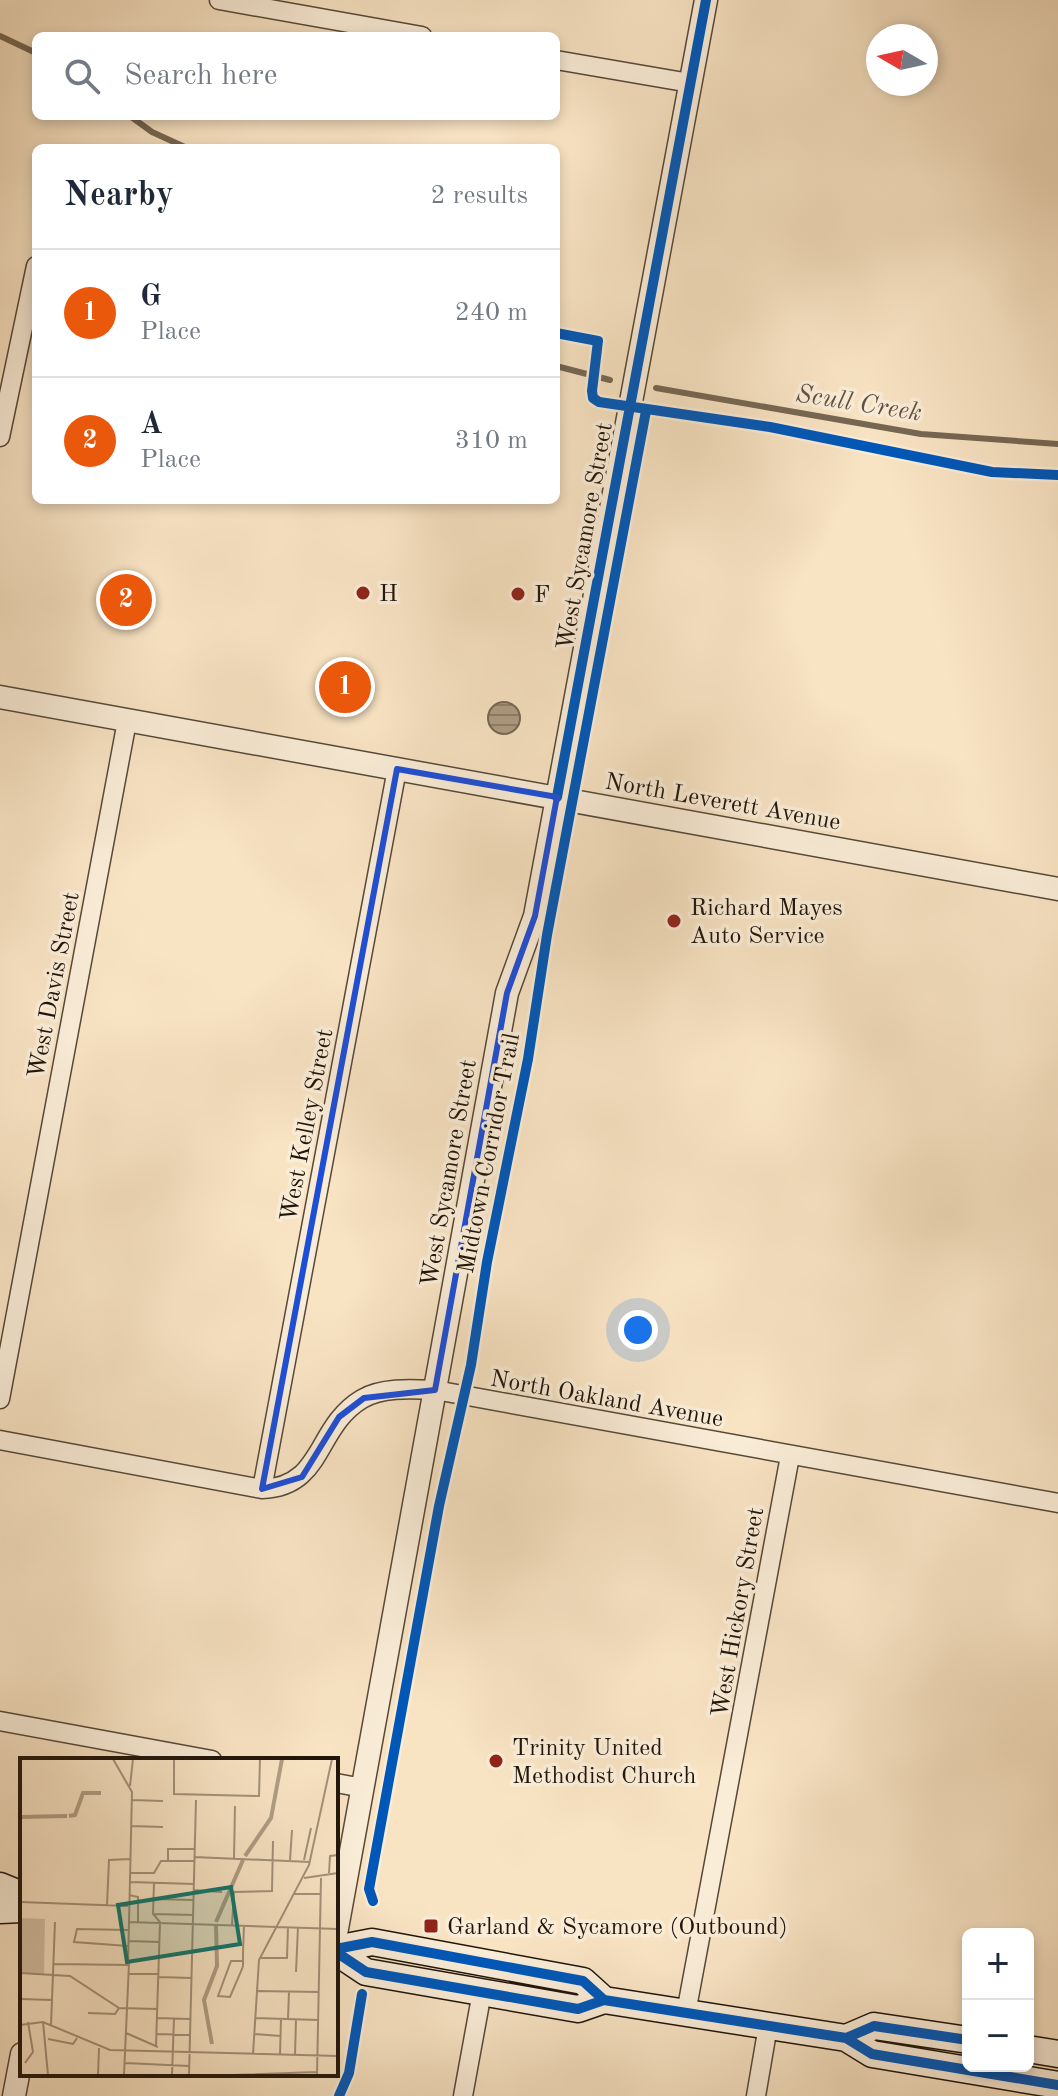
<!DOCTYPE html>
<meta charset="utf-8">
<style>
body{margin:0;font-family:"Old Standard TT",serif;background:#f2f2f3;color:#1f2937}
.controls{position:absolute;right:24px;bottom:24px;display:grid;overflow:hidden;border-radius:12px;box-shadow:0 4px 12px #0003}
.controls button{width:72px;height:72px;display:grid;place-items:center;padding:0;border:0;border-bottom:2px solid #e0e1e3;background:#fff;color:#1f2937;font:40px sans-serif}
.compass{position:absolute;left:866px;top:24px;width:72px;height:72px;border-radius:50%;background:#fff;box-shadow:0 4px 12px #0003;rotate:279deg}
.you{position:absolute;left:638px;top:1330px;width:28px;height:28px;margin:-20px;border:6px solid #fff;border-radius:50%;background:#1a73e8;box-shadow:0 0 0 12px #1a73e833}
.badge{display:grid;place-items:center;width:52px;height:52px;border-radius:50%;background:#ea580c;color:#fff;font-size:26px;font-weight:700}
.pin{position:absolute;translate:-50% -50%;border:4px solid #fff;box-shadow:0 2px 8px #0006}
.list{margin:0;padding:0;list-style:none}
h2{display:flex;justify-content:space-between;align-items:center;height:104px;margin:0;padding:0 32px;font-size:34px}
h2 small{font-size:26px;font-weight:400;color:#747a83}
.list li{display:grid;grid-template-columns:52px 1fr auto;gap:24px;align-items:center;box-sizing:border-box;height:128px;padding:0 32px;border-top:2px solid #e0e1e3}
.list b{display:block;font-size:30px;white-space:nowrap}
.list p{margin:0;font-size:26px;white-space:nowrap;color:#747a83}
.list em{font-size:26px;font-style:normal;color:#747a83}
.icon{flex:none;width:44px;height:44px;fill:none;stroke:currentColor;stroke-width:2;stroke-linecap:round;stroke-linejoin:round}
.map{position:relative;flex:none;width:1058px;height:2096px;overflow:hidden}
.search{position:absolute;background:#fff;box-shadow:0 4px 12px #0003;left:32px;top:32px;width:528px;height:88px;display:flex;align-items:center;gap:20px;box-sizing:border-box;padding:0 28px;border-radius:12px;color:#747a83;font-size:30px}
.panel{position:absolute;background:#fff;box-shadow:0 4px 12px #0003;left:32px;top:144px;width:528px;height:360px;border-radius:12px}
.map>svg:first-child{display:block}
.water{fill:url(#water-rules);stroke:#766753;stroke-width:2}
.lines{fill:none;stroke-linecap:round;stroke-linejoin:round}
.stream{stroke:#766753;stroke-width:6}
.minor-casing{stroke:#564838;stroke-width:21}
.tertiary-casing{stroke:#564838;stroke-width:25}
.secondary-casing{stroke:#20150a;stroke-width:29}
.minor{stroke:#faedd8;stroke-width:18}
.tertiary{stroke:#faedd8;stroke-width:22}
.secondary{stroke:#faedd8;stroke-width:26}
.cycleway-casing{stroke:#faedd8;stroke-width:15}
.cycleway{stroke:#0057b8;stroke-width:10}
.marked{fill:none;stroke:#1d4ed8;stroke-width:6;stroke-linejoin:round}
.poi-dot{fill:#8f2418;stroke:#faedd8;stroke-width:3}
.labels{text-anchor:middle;stroke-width:7;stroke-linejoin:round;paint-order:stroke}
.street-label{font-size:24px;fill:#20150a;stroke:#faedd8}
.poi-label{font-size:24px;fill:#20150a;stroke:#faedd8;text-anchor:start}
.water-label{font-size:26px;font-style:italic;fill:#605241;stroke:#faedd8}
.inset-river{fill:none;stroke:#af9d84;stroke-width:4}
.inset-road{fill:none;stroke:#a29179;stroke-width:2}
.view{fill:#0f766e;fill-opacity:0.15;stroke:#0f766e;stroke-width:4}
.inset-edge{fill:none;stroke:#20150a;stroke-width:4}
</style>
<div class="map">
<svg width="1058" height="2096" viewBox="0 0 1058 2096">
<defs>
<pattern id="water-rules" width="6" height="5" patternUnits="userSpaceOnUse" patternTransform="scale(2)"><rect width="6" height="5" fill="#af9d84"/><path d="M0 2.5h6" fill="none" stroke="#8e7f6a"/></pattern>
</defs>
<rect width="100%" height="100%" fill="#f8e3c3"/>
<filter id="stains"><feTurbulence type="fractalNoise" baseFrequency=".0025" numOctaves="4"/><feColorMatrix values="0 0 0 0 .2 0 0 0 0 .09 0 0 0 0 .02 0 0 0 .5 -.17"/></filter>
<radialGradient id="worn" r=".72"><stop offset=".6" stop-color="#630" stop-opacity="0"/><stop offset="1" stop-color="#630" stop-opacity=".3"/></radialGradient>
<path class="water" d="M488 718a16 16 0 1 1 32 0a16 16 0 1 1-32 0Z"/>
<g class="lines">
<path class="stream" d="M 0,36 L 36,53
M 130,116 L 152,132 L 187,148
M 556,366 L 610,380
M 656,388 L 921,434 L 1058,444"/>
<defs>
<path id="minor" d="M 219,0 L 422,36
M 556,60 L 690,83
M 0,437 L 36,266
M 0,1399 L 127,721
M 0,1440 L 262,1489 C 324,1487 315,1427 362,1399 C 382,1387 412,1389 435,1390 L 1058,1503
M 262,1489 L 397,769
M 0,1721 L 212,1760
M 336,1783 L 363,1788
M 686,2013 L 790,1456
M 463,2096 L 482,1992
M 756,2096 L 768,2026"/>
<path id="tertiary" d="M 0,697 L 1058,889
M 336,1934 L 507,993 L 535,916 L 706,0
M 14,2096 L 22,2054"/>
<path id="secondary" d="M 0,1886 L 22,1895
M 0,1910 L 22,1909
M 336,1949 L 372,1942 L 583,1981 L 604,2000
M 336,1952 L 366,1972 L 578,2009 L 604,2000 L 846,2038 L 872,2054 L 1058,2085
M 846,2038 L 874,2026 L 968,2040
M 1028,2049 L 1058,2054"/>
</defs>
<use href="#minor" class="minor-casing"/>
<use href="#tertiary" class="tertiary-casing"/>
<use href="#secondary" class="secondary-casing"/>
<use href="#minor" class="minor"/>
<use href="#tertiary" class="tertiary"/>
<use href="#secondary" class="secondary"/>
<defs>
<path id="cycleway" d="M 556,333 L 598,341 L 592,391 L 593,398 L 599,402 L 770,427 L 992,472 L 1058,475
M 557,797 L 706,0
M 373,1901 L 369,1889 L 439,1506 L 471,1365 L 487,1262 L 528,1059 L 547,935 L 646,411
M 336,1949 L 372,1942 L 583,1981 L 604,2000
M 336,1952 L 366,1972 L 578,2009 L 604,2000 L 846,2038 L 872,2054 L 1058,2085
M 846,2038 L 874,2026 L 968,2040
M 339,2096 L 349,2073 L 362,1994"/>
</defs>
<use href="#cycleway" class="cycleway-casing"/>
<use href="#cycleway" class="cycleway"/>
</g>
<path class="marked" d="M 397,769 L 557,797 L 535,916 L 507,993 L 435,1390 L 364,1398 L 339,1417 L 302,1477 L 262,1489 Z"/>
<g class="poi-dot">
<circle cx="363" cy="593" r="8"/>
<circle cx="518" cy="594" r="8"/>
<circle cx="674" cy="921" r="8"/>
<circle cx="496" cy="1761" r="8"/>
<rect x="423" y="1918" width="16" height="16" rx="4"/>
</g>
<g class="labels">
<g class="street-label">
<text transform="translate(584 536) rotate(-80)" y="8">West Sycamore Street</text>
<text transform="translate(723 801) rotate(10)" y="8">North Leverett Avenue</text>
<text transform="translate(53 985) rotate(-79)" y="8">West Davis Street</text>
<text transform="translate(306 1125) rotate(-79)" y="8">West Kelley Street</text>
<text transform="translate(488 1153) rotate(-79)" y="8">Midtown Corridor Trail</text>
<text transform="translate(448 1173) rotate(-80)" y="8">West Sycamore Street</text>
<text transform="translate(607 1398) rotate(10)" y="8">North Oakland Avenue</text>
<text transform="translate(737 1612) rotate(-80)" y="8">West Hickory Street</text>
</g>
<g class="poi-label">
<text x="379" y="601">H</text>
<text x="534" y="602">F</text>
<text x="690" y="915">Richard Mayes<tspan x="690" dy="28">Auto Service</tspan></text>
<text x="512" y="1755">Trinity United<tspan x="512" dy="28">Methodist Church</tspan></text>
<text x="447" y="1934">Garland &amp; Sycamore (Outbound)</text>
</g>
<g class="water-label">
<text transform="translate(859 402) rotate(9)" y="9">Scull Creek</text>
</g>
</g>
<g transform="translate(20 1758)">
<rect width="318" height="318" fill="#f8e3c3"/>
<path d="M 0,160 L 25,161 L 24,216 L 0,215 Z" fill="#d3c0a4"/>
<path class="inset-river" d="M 49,58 L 55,57 L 63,35 L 81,35M 0,59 L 47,58M 225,98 L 251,60 L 262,1M 196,164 L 223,102M 192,286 L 184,242 L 197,208 L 196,168"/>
<path class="inset-road" d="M 93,1 L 112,34 L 108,207M 154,1 L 154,36 L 239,38 L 240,1M 110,28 L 113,1M 112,42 L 143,43M 111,68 L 143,69M 174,99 L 290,104M 214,100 L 215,48M 148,102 L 148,91 L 174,91M 270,102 L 272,72M 284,102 L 291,70M 110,115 L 134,115 L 141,103 L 174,103M 309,115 L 310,98 L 318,97M 284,120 L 318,115M 110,124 L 174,126M 134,125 L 133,156 L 140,164 L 136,288M 173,132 L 202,134M 274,136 L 301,136M 109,137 L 118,139 L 118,164M 133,141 L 173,142M 0,144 L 108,148M 87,147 L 89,102 L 110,101M 134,156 L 173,157M 109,164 L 318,171M 212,167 L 214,134 L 252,133 L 253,83M 108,172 L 57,171 L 54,184 L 108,188M 108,183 L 139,184M 241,200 L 267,200 L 268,169M 223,203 L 211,203 L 198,238 L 210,239 L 222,211 L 223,208 L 223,195 L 224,167M 34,206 L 108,207M 276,214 L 278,169M 0,215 L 50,218 L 99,250 L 138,251M 109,216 L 139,216M 139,219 L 171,220M 236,233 L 299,234M 0,241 L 32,242M 68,255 L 95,256 L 99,250M 137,260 L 170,261M 235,260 L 298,262M 268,261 L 269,233M 23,264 L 28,317M 0,267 L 23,264 L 90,292 L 318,298M 31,267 L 35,164M 106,275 L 138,289M 137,276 L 170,277M 234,276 L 261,278M 28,281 L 53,286 L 57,280M 233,296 L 239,202 L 289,107 L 312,1M 260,297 L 261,261M 275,297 L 276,261M 5,305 L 13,294 L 8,264M 105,305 L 169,308M 78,317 L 79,290M 104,317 L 109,205M 152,317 L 154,260M 169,317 L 176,42M 213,317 L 297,314M 297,317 L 301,120"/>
<path class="view" d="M 211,129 L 220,186 L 107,204 L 98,147 Z"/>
<rect width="318" height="318" class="inset-edge"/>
</g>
<rect width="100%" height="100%" filter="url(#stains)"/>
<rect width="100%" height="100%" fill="url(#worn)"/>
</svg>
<div class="controls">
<button>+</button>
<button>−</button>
</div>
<svg class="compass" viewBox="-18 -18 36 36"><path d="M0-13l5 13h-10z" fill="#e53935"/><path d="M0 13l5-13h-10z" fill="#747a83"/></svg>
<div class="you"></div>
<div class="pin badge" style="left:345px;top:687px">1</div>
<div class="pin badge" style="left:126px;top:600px">2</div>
<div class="search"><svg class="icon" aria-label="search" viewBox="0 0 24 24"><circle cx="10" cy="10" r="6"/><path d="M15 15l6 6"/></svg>Search here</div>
<section class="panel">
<h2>Nearby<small>2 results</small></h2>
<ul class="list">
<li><span class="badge">1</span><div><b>G</b><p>Place</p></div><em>240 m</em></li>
<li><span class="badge">2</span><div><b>A</b><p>Place</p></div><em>310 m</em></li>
</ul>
</section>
</div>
